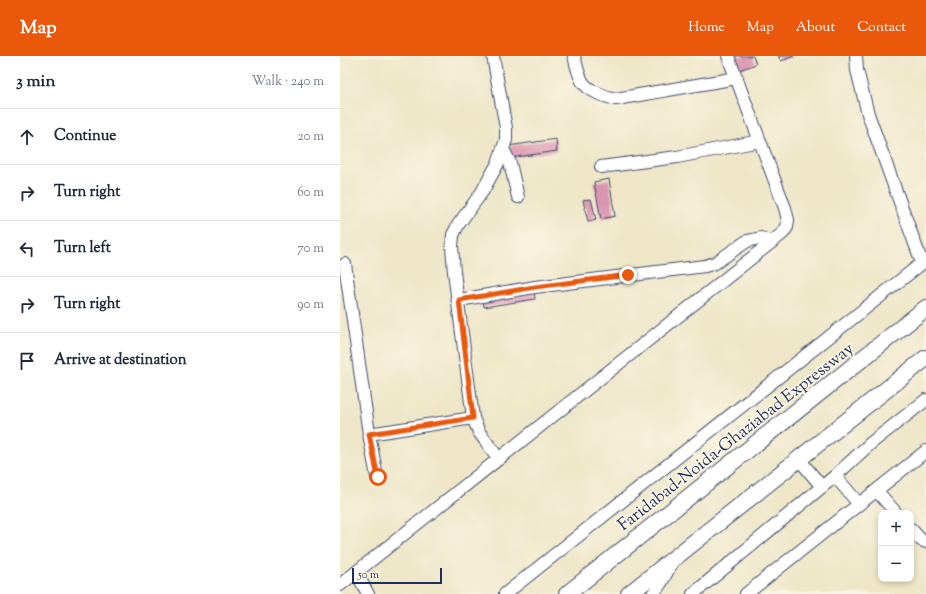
<!DOCTYPE html>
<meta charset="utf-8">
<style>
body{margin:0;font-family:"Sorts Mill Goudy",serif;background:#f2f2f3;color:#1f2937}
.controls{position:absolute;right:12px;bottom:12px;display:grid;overflow:hidden;border-radius:8px;box-shadow:0 2px 6px #0003}
.controls button{width:36px;height:36px;display:grid;place-items:center;padding:0;border:0;border-bottom:1px solid #e0e1e3;background:#fff;color:#1f2937;font:20px sans-serif}
.scale{position:absolute;left:12px;bottom:10px;width:90px;box-sizing:border-box;padding-left:4px;border:2px solid #1b2f5e;border-top:0;font-size:11px;line-height:14px;white-space:nowrap;color:#1b2f5e;-webkit-text-stroke:3px #fcf5e5;paint-order:stroke}
.stop{position:absolute;width:12px;height:12px;margin:-9px;border:3px solid #ea580c;border-radius:50%;background:#fff}
.stop.end{background:#ea580c;border-color:#fff;box-shadow:0 1px 4px #0008}
.list{margin:0;padding:0;list-style:none}
h2{display:flex;justify-content:space-between;align-items:center;height:52px;margin:0;padding:0 16px;font-size:17px}
h2 small{font-size:13px;font-weight:400;color:#747a83}
.list li{display:grid;grid-template-columns:26px 1fr auto;gap:12px;align-items:center;box-sizing:border-box;height:56px;padding:0 16px;border-top:1px solid #e0e1e3}
.list b{display:block;font-size:15px;white-space:nowrap}
.list em{font-size:13px;font-style:normal;color:#747a83}
.icon{flex:none;width:22px;height:22px;fill:none;stroke:currentColor;stroke-width:2;stroke-linecap:round;stroke-linejoin:round}
.map{position:relative;flex:none;width:586px;height:538px;overflow:hidden}
header{display:flex;align-items:center;gap:24px;box-sizing:border-box;height:56px;padding:0 20px;background:#ea580c;color:#fff}
header strong{font-size:19px}
nav{display:flex;gap:22px;margin-inline-start:auto;font-size:14px}
main{display:flex}
aside{flex:1;background:#fff}
.map>svg:first-child{display:block}
.building{fill:#db95b0}
.lines{fill:none;stroke-linecap:round;stroke-linejoin:round}
.minor-casing{stroke:#3b4a6e;stroke-width:14}
.major-casing{stroke:#3b4a6e;stroke-width:18}
.minor{stroke:#fff;stroke-width:12}
.major{stroke:#fff;stroke-width:16}
.route{stroke:#ea580c;stroke-width:5}
.labels{text-anchor:middle;stroke-width:3.5;stroke-linejoin:round;paint-order:stroke}
.street-label{font-size:17px;fill:#1b2f5e;stroke:#fcf5e5}
</style>
<header>
<strong>Map</strong>
<nav><a>Home</a><a>Map</a><a>About</a><a>Contact</a></nav>
</header>
<main>
<aside>
<h2>3 min<small>Walk · 240 m</small></h2>
<ul class="list">
<li><svg class="icon" aria-label="ahead" viewBox="0 0 24 24"><path d="M12 20V5M6 11l6-6 6 6"/></svg><div><b>Continue</b></div><em>20 m</em></li>
<li><svg class="icon" aria-label="right" viewBox="0 0 24 24"><path d="M7 20v-9h11M14 6l5 5-5 5"/></svg><div><b>Turn right</b></div><em>60 m</em></li>
<li><svg class="icon" aria-label="left" viewBox="0 0 24 24"><path d="M17 20v-9H6M10 6l-5 5 5 5"/></svg><div><b>Turn left</b></div><em>70 m</em></li>
<li><svg class="icon" aria-label="right" viewBox="0 0 24 24"><path d="M7 20v-9h11M14 6l5 5-5 5"/></svg><div><b>Turn right</b></div><em>90 m</em></li>
<li><svg class="icon" aria-label="arrive" viewBox="0 0 24 24"><path d="M6 21V4h12l-3 4 3 4H6"/></svg><div><b>Arrive at destination</b></div></li>
</ul>
</aside>
<div class="map">
<svg width="586" height="538" viewBox="0 0 586 538">
<rect width="100%" height="100%" fill="#fcf5e5"/>
<filter id="ink" filterUnits="userSpaceOnUse"><feTurbulence type="fractalNoise" baseFrequency=".025" numOctaves="2"/><feDisplacementMap in="SourceGraphic" scale="8" xChannelSelector="R" yChannelSelector="G"/><feConvolveMatrix kernelMatrix="1 2 1 2 8 2 1 2 1" color-interpolation-filters="sRGB"/></filter>
<filter id="wash" filterUnits="userSpaceOnUse"><feTurbulence type="fractalNoise" baseFrequency=".012" numOctaves="4" result="noise"/><feDisplacementMap in="SourceGraphic" scale="16" xChannelSelector="R" yChannelSelector="G"/><feGaussianBlur stdDeviation="0.9" result="paint"/><feColorMatrix in="noise" values="0 0 0 0 0 0 0 0 0 0 0 0 0 0 0 0 0 1.4 0 .05"/><feComposite in="paint" operator="in"/></filter>
<g filter="url(#wash)">
<rect width="100%" height="100%" fill="#eee6c7"/>
<g id="blocks">
<path class="building" d="M 393,0 L 413,0 L 416,8 L 399,14 Z
M 438,0 L 454,0 L 441,5 Z
M 216,83 L 217,95 L 170,102 L 168,90 Z
M 269,123 L 275,160 L 261,163 L 254,126 Z
M 251,143 L 256,164 L 248,166 L 243,144 Z
M 194,234 L 195,243 L 144,251 L 143,241 Z"/>
</g>
</g>
<g filter="url(#ink)">
<use href="#blocks" fill-opacity="0" stroke="#3b4a6e" stroke-width="1"/>
<g class="lines">
<defs>
<path id="minor" d="M 153,0 L 166,72 L 166,84 L 158,107 L 142,136 L 118,169 L 113,179 L 112,190 L 114,216 L 133,362 L 139,376 L 159,403
M 234,0 C 236,8 238,17 242,25 C 248,35 265,41 276,43 L 397,22
M 516,0 L 517,14 L 528,58 L 582,207
M 163,93 L 170,107 L 178,141
M 261,111 L 337,101 L 420,85
M 5,208 L 29,378 L 37,421
M 119,244 L 195,231 L 365,210 L 375,207 L 407,185 L 421,182 L 432,186
M 29,378 L 133,362
M 459,403 L 482,431
M 495,420 L 519,448
M 537,435 L 556,457
M 571,473 L 581,484 L 586,486
M 16,516 L 28,538
M 0,529 L 443,177 L 447,171 L 448,164 L 445,152 L 388,0
M 165,538 L 586,204
M 313,538 L 321,527 L 333,505
M 353,538 L 495,420 L 531,387 L 586,344
M 406,538 L 586,395"/>
<path id="major" d="M 227,538 L 586,252
M 289,538 L 586,302"/>
</defs>
<use href="#minor" class="minor-casing"/>
<use href="#major" class="major-casing"/>
<use href="#minor" class="minor"/>
<use href="#major" class="major"/>
</g>
</g>
<g class="lines" filter="url(#ink)">
<path class="route" d="M 38,421 L 29,378 L 133,362 L 119,244 L 195,231 L 288,219"/>
</g>
<g class="labels">
<g class="street-label">
<text transform="translate(395 380) rotate(-38)" y="6">Faridabad-Noida-Ghaziabad Expressway</text>
</g>
</g>
</svg>
<div class="controls">
<button>+</button>
<button>−</button>
</div>
<div class="scale">50 m</div>
<div class="stop" style="left:38px;top:421px"></div>
<div class="stop end" style="left:288px;top:219px"></div>
</div>
</main>
